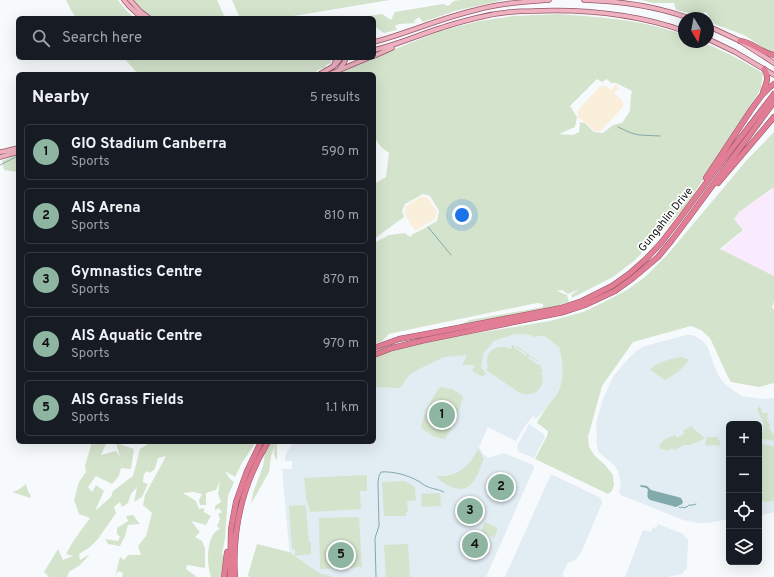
<!DOCTYPE html>
<meta charset="utf-8">
<style>
body{margin:0;font-family:Overpass,sans-serif;background:#20242c;color:#f1f3f6}
.controls{position:absolute;right:12px;bottom:12px;display:grid;overflow:hidden;border-radius:6px;box-shadow:0 4px 16px #0002}
.controls button{width:36px;height:36px;display:grid;place-items:center;padding:0;border:0;border-bottom:1px solid #363941;background:#171b24;color:#f1f3f6;font:20px sans-serif}
.compass{position:absolute;left:678px;top:12px;width:36px;height:36px;border-radius:50%;background:#171b24;box-shadow:0 4px 16px #0002;rotate:170deg}
.you{position:absolute;left:462px;top:215px;width:14px;height:14px;margin:-10px;border:3px solid #fff;border-radius:50%;background:#1a73e8;box-shadow:0 0 0 6px #1a73e833}
.badge{display:grid;place-items:center;width:26px;height:26px;border-radius:50%;background:#8db5a2;color:#111;font-size:13px;font-weight:700}
.pin{position:absolute;translate:-50% -50%;border:2px solid #fff;box-shadow:0 1px 4px #0006}
.list{margin:0;padding:0;list-style:none}
h2{display:flex;justify-content:space-between;align-items:center;height:52px;margin:0;padding:0 16px;font-size:17px}
h2 small{font-size:13px;font-weight:400;color:#9ea1a6}
.list li{display:grid;grid-template-columns:26px 1fr auto;gap:12px;align-items:center;box-sizing:border-box;height:56px;margin:0 8px 8px;padding:0 8px;border:1px solid #363941;border-radius:6px}
.list b{display:block;font-size:15px;white-space:nowrap}
.list p{margin:0;font-size:13px;white-space:nowrap;color:#9ea1a6}
.list em{font-size:13px;font-style:normal;color:#9ea1a6}
.icon{flex:none;width:22px;height:22px;fill:none;stroke:currentColor;stroke-width:2;stroke-linecap:round;stroke-linejoin:round}
.map{position:relative;flex:none;width:774px;height:577px;overflow:hidden}
.search{position:absolute;background:#171b24;box-shadow:0 4px 16px #0002;left:16px;top:16px;width:360px;height:44px;display:flex;align-items:center;gap:10px;box-sizing:border-box;padding:0 14px;border-radius:6px;color:#9ea1a6;font-size:15px}
.panel{position:absolute;background:#171b24;box-shadow:0 4px 16px #0002;left:16px;top:72px;width:360px;height:372px;border-radius:6px}
.map>svg:first-child{display:block}
.built{fill:#e2ecf3}
.industrial{fill:#faefda}
.medical{fill:#f9eafd}
.green{fill:#d4e3cc;fill-rule:evenodd}
.water{fill:#83aaab}
.lines{fill:none;stroke-linecap:round;stroke-linejoin:round}
.stream{stroke:#83aaab;stroke-width:1}
.major-casing{stroke:#975666;stroke-width:5.5}
.highway-casing{stroke:#975666;stroke-width:6}
.major{stroke:#edb1bf;stroke-width:4}
.highway{stroke:#e17d95;stroke-width:5}
.labels{text-anchor:middle;stroke-width:3.5;stroke-linejoin:round;paint-order:stroke}
.street-label{font-size:11px;fill:#0d0e0e;stroke:#fff}
</style>
<div class="map">
<svg width="774" height="577" viewBox="0 0 774 577">
<rect width="100%" height="100%" fill="#f7fafd"/>
<path class="built" d="M 515,334 L 531,335 L 534,337 L 545,336 L 560,348 L 559,349 L 563,365 L 563,373 L 561,383 L 558,392 L 552,402 L 536,419 L 533,416 L 525,426 L 516,441 L 488,427 L 479,447 L 483,454 L 488,458 L 504,453 L 533,465 L 534,468 L 486,577 L 303,577 L 291,569 L 282,469 L 292,469 L 292,461 L 285,461 L 285,456 L 293,442 L 374,442 L 374,360 L 494,341 Z
M 686,335 L 692,335 L 695,336 L 704,342 L 708,348 L 714,365 L 718,375 L 724,383 L 734,391 L 742,396 L 748,397 L 762,399 L 774,398 L 774,512 L 759,516 L 759,424 L 729,424 L 729,519 L 708,523 L 699,523 L 683,520 L 621,495 L 619,492 L 621,483 L 618,471 L 614,465 L 603,456 L 598,451 L 596,439 L 597,439 L 596,423 L 603,399 L 613,377 L 626,361 L 636,351 L 645,346 L 652,344 Z
M 529,424 L 544,434 L 543,435 L 545,437 L 534,458 L 519,452 L 517,448 L 518,444 Z
M 551,474 L 601,498 L 602,503 L 581,553 L 575,560 L 568,563 L 562,574 L 564,577 L 505,577 Z
M 658,524 L 683,534 L 688,540 L 687,568 L 682,574 L 667,577 L 625,577 L 643,530 L 651,532 L 653,527 L 656,528 Z"/>
<path class="industrial" d="M 616,84 L 619,88 L 614,93 L 623,101 L 623,107 L 601,131 L 595,131 L 581,119 L 578,119 L 578,110 L 600,86 L 606,86 L 611,90 Z
M 422,196 L 428,198 L 437,212 L 435,219 L 415,231 L 404,213 L 406,206 Z"/>
<path class="medical" d="M 772,189 L 774,189 L 774,276 L 721,250 L 744,230 L 734,219 L 739,212 Z"/>
<path class="green" d="M 66,0 L 118,0 L 125,9 L 134,18 L 76,18 L 71,10 Z
M 134,0 L 217,0 L 225,18 L 153,18 L 143,10 Z
M 232,0 L 390,0 L 281,18 L 240,18 Z
M 460,0 L 504,0 L 455,11 L 423,22 L 419,17 L 413,22 L 418,23 L 399,24 L 395,26 L 397,30 L 384,33 L 374,26 L 374,18 L 355,18 L 382,14 L 391,20 L 395,12 L 443,4 L 448,6 L 454,1 Z
M 641,0 L 774,0 L 774,53 L 769,53 L 758,44 L 744,35 L 714,24 L 706,12 L 697,15 L 676,10 L 674,3 L 653,3 Z
M 558,14 C 601,17 644,20 684,35 L 684,42 L 702,42 L 707,44 L 733,56 L 763,73 L 761,88 L 745,117 L 683,210 L 634,261 L 613,277 L 572,298 L 571,295 L 580,289 L 568,294 L 562,290 L 557,291 L 567,295 L 569,302 L 550,308 L 457,326 L 470,320 L 543,307 L 543,304 L 537,303 L 426,326 L 389,334 L 382,341 L 374,345 L 374,243 L 389,235 L 405,233 L 410,237 L 413,234 L 425,228 L 437,221 L 439,211 L 430,196 L 423,194 L 405,204 L 402,211 L 404,217 L 374,239 L 374,184 L 386,177 L 389,153 L 381,147 L 374,137 L 374,74 L 337,74 L 400,47 L 443,30 L 480,21 L 513,16 ZM 597,79 L 602,82 L 607,79 L 611,83 L 616,83 L 632,91 L 631,95 L 630,111 L 622,123 L 613,125 L 603,133 L 594,132 L 585,123 L 580,122 L 579,132 L 573,135 L 559,134 L 575,127 L 577,117 L 570,106 Z
M 124,58 L 330,58 L 331,63 L 326,65 L 325,68 L 320,69 L 312,74 L 138,74 Z
M 774,132 L 774,188 L 771,189 L 739,212 L 734,219 L 743,230 L 720,249 L 774,276 L 774,301 L 772,308 L 774,309 L 774,383 L 759,387 L 731,382 L 727,375 L 710,338 L 701,330 L 691,326 L 633,342 L 602,386 L 588,437 L 589,447 L 595,456 L 605,465 L 613,475 L 614,485 L 612,491 L 608,494 L 606,493 L 535,459 L 547,436 L 548,431 L 537,423 C 539,419 542,414 545,410 C 549,404 554,399 558,392 C 564,379 564,363 559,349 L 560,348 L 545,336 L 533,337 L 531,335 L 515,334 L 494,341 L 483,354 L 481,368 L 486,373 L 483,377 L 472,371 L 475,365 L 462,365 L 467,355 L 444,357 L 421,368 L 410,374 L 400,388 L 374,387 L 374,357 L 377,355 L 407,346 L 447,338 L 550,321 L 583,312 L 604,302 L 627,290 L 645,277 L 667,255 L 689,229 L 746,161 Z
M 18,154 L 18,172 L 4,170 L 2,161 Z
M 512,345 L 514,346 L 514,347 L 526,356 L 527,354 L 516,347 L 517,346 L 538,361 L 538,362 L 529,356 L 528,358 L 538,365 L 539,364 L 542,366 L 540,368 L 543,370 L 541,372 C 546,381 540,393 530,394 C 526,395 523,394 520,393 L 486,370 L 488,368 C 483,352 497,342 511,349 L 512,348 L 511,347 Z
M 682,357 L 689,360 C 682,369 675,375 665,380 L 650,370 C 659,361 670,359 682,357 Z
M 440,387 L 452,389 L 463,396 C 460,412 454,425 445,439 C 435,438 428,434 421,427 C 425,412 431,399 440,387 Z
M 760,406 L 762,413 L 768,413 L 767,420 L 770,425 L 769,428 L 774,435 L 774,441 L 763,439 L 759,440 L 759,433 L 763,432 L 763,425 L 764,424 L 762,420 L 762,418 L 761,418 L 757,409 Z
M 691,426 L 695,430 L 704,437 L 704,439 L 690,445 L 684,445 L 674,450 L 672,448 L 667,451 L 659,448 C 660,440 668,438 675,435 L 677,438 L 684,434 L 683,431 Z
M 707,437 L 717,437 L 721,444 L 718,446 L 715,445 L 707,446 L 705,444 Z
M 92,442 L 107,442 L 101,455 L 116,451 L 120,457 L 116,443 L 134,449 L 131,469 L 121,468 L 119,476 L 112,484 L 96,476 L 88,487 L 92,492 L 96,485 L 104,491 L 95,511 L 111,497 L 113,491 L 133,476 L 140,449 L 151,442 L 256,442 L 242,463 L 235,477 L 225,471 L 230,479 L 234,482 L 228,496 L 225,539 L 222,553 L 224,558 L 222,577 L 211,577 C 207,566 206,542 215,532 C 216,531 218,530 220,529 L 217,526 L 220,519 L 218,514 L 222,512 L 219,508 L 215,510 L 215,506 L 221,502 L 219,496 L 218,494 L 220,481 L 216,490 L 206,493 L 206,505 L 200,505 L 199,500 L 202,494 L 193,492 L 183,493 L 196,501 L 199,509 L 204,508 L 204,512 L 211,516 L 206,525 L 191,521 L 200,532 L 195,537 L 202,541 L 205,548 L 205,568 L 187,565 L 186,569 L 197,577 L 122,577 L 123,573 L 118,571 L 115,577 L 120,557 L 124,560 L 128,555 L 141,555 L 138,546 L 146,536 L 152,513 L 143,505 L 145,495 L 166,456 L 158,458 L 155,469 L 150,473 L 147,471 L 144,474 L 143,482 L 148,484 L 142,497 L 134,502 L 137,487 L 131,494 L 128,503 L 122,507 L 120,502 L 114,507 L 116,513 L 98,539 L 90,547 L 79,554 L 80,560 L 90,554 L 80,565 L 69,572 L 67,577 L 49,577 L 44,572 L 58,549 L 63,560 L 73,556 L 66,554 L 74,540 L 90,518 L 79,514 L 74,500 L 79,482 L 86,472 L 85,466 Z
M 272,442 L 277,442 L 277,461 L 274,454 L 275,446 L 271,456 L 269,472 L 251,504 L 253,493 L 263,466 L 265,453 Z
M 759,444 L 769,445 L 774,447 L 774,500 L 767,502 L 759,500 Z
M 478,449 L 484,459 C 477,475 472,497 449,486 C 444,483 439,481 437,476 C 441,476 446,476 450,475 C 464,472 472,461 478,449 Z
M 367,475 L 367,491 L 360,491 L 361,509 L 310,512 L 306,497 L 304,478 Z
M 405,481 L 415,487 L 416,500 L 407,501 L 408,512 L 406,512 L 406,516 L 384,516 L 382,482 Z
M 26,484 L 28,491 L 31,496 L 30,498 L 12,492 L 18,490 Z
M 440,493 L 441,506 L 422,507 L 421,494 Z
M 305,505 L 306,508 L 309,542 L 311,543 L 311,554 L 295,556 L 295,549 L 292,549 L 289,506 Z
M 133,515 L 140,524 L 128,525 L 125,536 L 120,546 L 108,544 L 105,539 L 118,541 L 120,537 L 117,534 L 117,528 L 128,521 L 126,516 Z
M 359,517 L 362,567 L 320,569 L 319,518 Z
M 485,522 L 497,528 L 497,531 L 494,538 L 481,532 Z
M 257,544 L 289,552 L 319,573 L 333,577 L 249,577 L 248,575 Z
M 408,544 L 410,577 L 386,577 L 384,545 Z"/>
<path class="water" d="M 640,485 L 647,486 L 651,490 L 678,497 L 681,498 L 683,502 L 682,504 L 676,507 L 650,500 L 648,498 C 646,491 652,488 641,487 Z"/>
<g class="lines">
<path class="stream" d="M 618,127 L 631,133 L 639,135 L 660,136
M 0,165 L 18,156
M 428,227 L 451,255
M 679,507 L 680,508 L 682,507 L 685,508 L 685,507 L 687,507 L 689,505 L 693,505 L 696,504
M 376,577 L 375,538 L 379,526 L 378,482 L 379,476 L 381,472 C 392,471 408,475 418,481 C 421,482 423,485 426,486 C 432,489 438,489 444,492"/>
<defs>
<path id="major" d="M 124,0 L 129,6 L 142,18
M 130,0 L 141,12 L 149,18
M 584,0 C 620,1 655,6 689,18
M 708,26 L 740,41 L 774,63
M 708,39 L 735,52 L 774,75
M 374,42 C 408,33 441,18 476,10 C 500,3 524,2 549,0
M 374,50 C 397,45 418,35 441,28 C 452,24 464,21 476,18 C 495,13 514,11 533,11 C 584,9 636,14 684,31
M 374,56 L 392,48
M 334,65 L 336,61 L 334,58
M 340,68 L 344,63 L 346,58
M 320,74 L 334,66 L 341,58
M 330,74 L 368,58
M 0,152 L 6,151 L 18,148
M 0,157 L 18,152"/>
<path id="highway" d="M 740,41 C 753,42 761,53 774,55
M 763,92 C 766,84 770,77 764,69
M 706,178 L 751,110 L 762,95 L 769,88 L 774,84
M 718,183 L 774,117
M 374,348 L 399,339 L 421,335 L 561,308 L 582,301 L 612,286 L 629,274 L 646,259 L 661,243 L 681,217 L 715,171 L 774,94
M 374,355 L 392,348 L 425,340 L 564,312 L 585,305 L 615,291 L 633,278 L 658,257 L 672,240 L 690,216 L 774,102
M 224,577 L 227,552
M 230,577 L 231,529 L 236,502 L 247,471 L 261,442
M 235,577 C 232,529 243,483 268,442"/>
</defs>
<use href="#major" class="major-casing"/>
<use href="#highway" class="highway-casing"/>
<use href="#major" class="major"/>
<use href="#highway" class="highway"/>
</g>
<g class="labels">
<g class="street-label">
<text transform="translate(665 219) rotate(-51)" y="4">Gungahlin Drive</text>
</g>
</g>
</svg>
<div class="controls">
<button>+</button>
<button>−</button>
<button><svg class="icon" aria-label="locate" viewBox="0 0 24 24"><circle cx="12" cy="12" r="6"/><path d="M12 2v4M12 18v4M2 12h4M18 12h4"/></svg></button>
<button><svg class="icon" aria-label="layers" viewBox="0 0 24 24"><path d="M12 4l9 5-9 5-9-5zM3 14l9 5 9-5"/></svg></button>
</div>
<svg class="compass" viewBox="-18 -18 36 36"><path d="M0-13l5 13h-10z" fill="#e53935"/><path d="M0 13l5-13h-10z" fill="#9ea1a6"/></svg>
<div class="you"></div>
<div class="pin badge" style="left:442px;top:415px">1</div>
<div class="pin badge" style="left:501px;top:487px">2</div>
<div class="pin badge" style="left:470px;top:511px">3</div>
<div class="pin badge" style="left:475px;top:545px">4</div>
<div class="pin badge" style="left:341px;top:555px">5</div>
<div class="search"><svg class="icon" aria-label="search" viewBox="0 0 24 24"><circle cx="10" cy="10" r="6"/><path d="M15 15l6 6"/></svg>Search here</div>
<section class="panel">
<h2>Nearby<small>5 results</small></h2>
<ul class="list">
<li><span class="badge">1</span><div><b>GIO Stadium Canberra</b><p>Sports</p></div><em>590 m</em></li>
<li><span class="badge">2</span><div><b>AIS Arena</b><p>Sports</p></div><em>810 m</em></li>
<li><span class="badge">3</span><div><b>Gymnastics Centre</b><p>Sports</p></div><em>870 m</em></li>
<li><span class="badge">4</span><div><b>AIS Aquatic Centre</b><p>Sports</p></div><em>970 m</em></li>
<li><span class="badge">5</span><div><b>AIS Grass Fields</b><p>Sports</p></div><em>1.1 km</em></li>
</ul>
</section>
</div>
